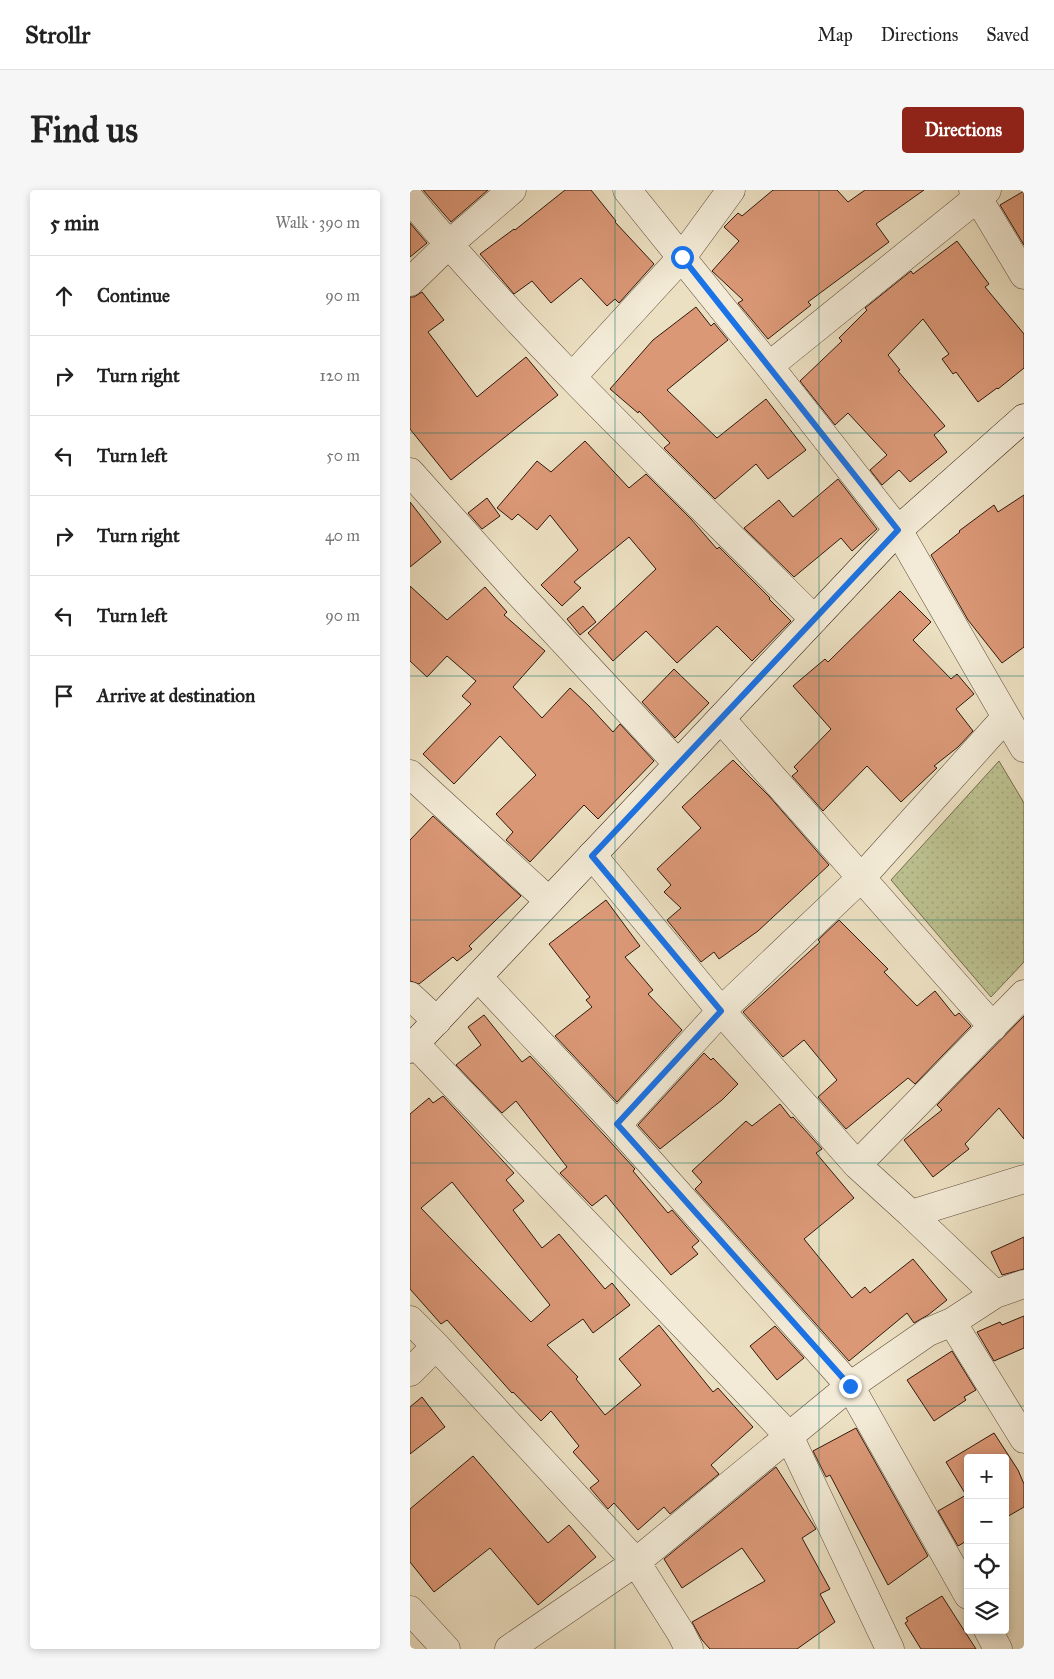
<!DOCTYPE html>
<meta charset="utf-8">
<style>
body{margin:0;font-family:"IM FELL Great Primer",serif;background:#f6f6f6;color:#222}
.controls{position:absolute;right:15px;bottom:15px;display:grid;overflow:hidden;border-radius:5px;box-shadow:0 2px 8px #0003}
.controls button{width:45px;height:45px;display:grid;place-items:center;padding:0;border:0;border-bottom:1px solid #e0e0e0;background:#fff;color:#222;font:25px sans-serif}
.stop{position:absolute;width:15px;height:15px;margin:-11px;border:4px solid #1a73e8;border-radius:50%;background:#fff}
.stop.end{background:#1a73e8;border-color:#fff;box-shadow:0 1px 5px #0008}
.list{margin:0;padding:0;list-style:none}
h2{display:flex;justify-content:space-between;align-items:center;height:65px;margin:0;padding:0 20px;font-size:21px}
h2 small{font-size:16px;font-weight:400;color:#767676}
.list li{display:grid;grid-template-columns:32px 1fr auto;gap:15px;align-items:center;box-sizing:border-box;height:80px;padding:0 20px;border-top:1px solid #e0e0e0}
.list b{display:block;font-size:19px;white-space:nowrap}
.list em{font-size:16px;font-style:normal;color:#767676}
.icon{flex:none;width:28px;height:28px;fill:none;stroke:currentColor;stroke-width:2;stroke-linecap:round;stroke-linejoin:round}
.map{position:relative;flex:none;width:614px;height:1459px;overflow:hidden;border-radius:5px}
header{display:flex;align-items:center;gap:30px;box-sizing:border-box;height:70px;padding:0 25px;background:#fff;border-bottom:1px solid #e0e0e0}
header strong{font-size:24px}
nav{display:flex;gap:28px;margin-inline-start:auto;font-size:18px}
.intro{display:flex;align-items:center;justify-content:space-between;box-sizing:border-box;height:120px;padding:0 30px}
h1{margin:0;font-size:35px}
.button{padding:12px 22px;border-radius:5px;background:#8f2418;color:#fff;font-size:18px;font-weight:700}
main{display:flex;gap:30px;padding:0 30px}
aside{flex:1;background:#fff;border-radius:5px;box-shadow:0 2px 8px #0003}
.map>svg:first-child{display:block}
.grass{fill:url(#grass-dots);stroke:#766d4e}
.building{fill:#db9877;stroke:#30190d;fill-rule:evenodd}
.lines{fill:none;stroke-linecap:round;stroke-linejoin:round}
.minor-casing{stroke:#5f4b3a;stroke-width:29}
.tertiary-casing{stroke:#5f4b3a;stroke-width:29}
.secondary-casing{stroke:#30190d;stroke-width:29}
.minor{stroke:#f3ebd7;stroke-width:28}
.tertiary{stroke:#f3ebd7;stroke-width:28}
.secondary{stroke:#f3ebd7;stroke-width:28}
.route{stroke:#1a73e8;stroke-width:6}
.grid{fill:none;stroke:#0f766e;stroke-width:1;stroke-opacity:0.55}
</style>
<header>
<strong>Strollr</strong>
<nav><a>Map</a><a>Directions</a><a>Saved</a></nav>
</header>
<div class="intro"><h1>Find us</h1><a class="button">Directions</a></div>
<main>
<aside>
<h2>5 min<small>Walk · 390 m</small></h2>
<ul class="list">
<li><svg class="icon" aria-label="ahead" viewBox="0 0 24 24"><path d="M12 20V5M6 11l6-6 6 6"/></svg><div><b>Continue</b></div><em>90 m</em></li>
<li><svg class="icon" aria-label="right" viewBox="0 0 24 24"><path d="M7 20v-9h11M14 6l5 5-5 5"/></svg><div><b>Turn right</b></div><em>120 m</em></li>
<li><svg class="icon" aria-label="left" viewBox="0 0 24 24"><path d="M17 20v-9H6M10 6l-5 5 5 5"/></svg><div><b>Turn left</b></div><em>50 m</em></li>
<li><svg class="icon" aria-label="right" viewBox="0 0 24 24"><path d="M7 20v-9h11M14 6l5 5-5 5"/></svg><div><b>Turn right</b></div><em>40 m</em></li>
<li><svg class="icon" aria-label="left" viewBox="0 0 24 24"><path d="M17 20v-9H6M10 6l-5 5 5 5"/></svg><div><b>Turn left</b></div><em>90 m</em></li>
<li><svg class="icon" aria-label="arrive" viewBox="0 0 24 24"><path d="M6 21V4h12l-3 4 3 4H6"/></svg><div><b>Arrive at destination</b></div></li>
</ul>
</aside>
<div class="map">
<svg width="614" height="1459" viewBox="0 0 614 1459">
<defs>
<pattern id="grass-dots" width="8" height="8" patternUnits="userSpaceOnUse" patternTransform="scale(1.25)"><rect width="8" height="8" fill="#bcc190"/><path d="M2 2h.1M6 6h.1" fill="none" stroke="#a2a57b" stroke-width="1.8" stroke-linecap="round"/></pattern>
</defs>
<rect width="100%" height="100%" fill="#ece0c2"/>
<filter id="stains"><feTurbulence type="fractalNoise" baseFrequency=".004" numOctaves="4"/><feColorMatrix values="0 0 0 0 .2 0 0 0 0 .09 0 0 0 0 .02 0 0 0 .5 -.17"/></filter>
<radialGradient id="worn" r=".72"><stop offset=".6" stop-color="#630" stop-opacity="0"/><stop offset="1" stop-color="#630" stop-opacity=".3"/></radialGradient>
<path class="grass" d="M 589,571 L 614,613 L 614,772 L 581,807 L 481,690 Z"/>
<path class="building" d="M 13,0 L 78,0 L 41,32 Z
M 155,0 L 181,0 L 206,31 L 205,32 L 244,74 L 209,113 L 205,109 L 197,116 L 171,88 L 141,113 L 122,91 L 104,104 L 70,64 L 104,39 L 105,40 Z
M 363,0 L 427,0 L 438,12 L 455,0 L 514,0 L 466,34 L 479,52 L 398,112 L 401,115 L 358,149 L 328,113 L 333,110 L 302,81 L 329,51 L 314,37 L 328,23 L 332,26 Z
M 614,1 L 614,55 L 590,15 Z
M 0,33 L 17,53 L 0,67 Z
M 547,51 L 579,94 L 575,97 L 614,144 L 614,178 L 588,199 L 587,198 L 568,212 L 546,182 L 543,184 L 532,169 L 539,164 L 513,129 L 478,165 L 490,180 L 488,181 L 535,236 L 524,245 L 537,262 L 500,292 L 489,280 L 472,295 L 460,280 L 477,265 L 438,223 L 425,235 L 390,191 L 432,151 L 429,148 L 457,120 L 455,118 L 501,81 L 503,84 Z
M 12,102 L 34,130 L 18,142 L 67,207 L 116,167 L 148,205 L 41,290 L 0,239 L 0,107 L 4,107 Z
M 286,117 L 301,136 L 304,133 L 318,150 L 257,200 L 307,248 L 356,209 L 396,260 L 358,289 L 346,274 L 305,309 L 254,258 L 260,253 L 229,221 L 228,223 L 200,199 L 243,150 Z
M 175,251 L 219,298 L 236,284 L 281,329 L 307,359 L 309,357 L 360,408 L 359,409 L 381,431 L 342,471 L 307,436 L 267,473 L 236,441 L 203,471 L 178,443 L 246,379 L 219,347 L 164,392 L 171,398 L 152,416 L 131,395 L 168,360 L 140,325 L 127,340 L 108,324 L 102,330 L 87,318 L 127,271 L 141,282 Z
M 428,289 L 467,339 L 442,361 L 431,348 L 384,387 L 334,338 L 369,310 L 383,327 Z
M 614,305 L 614,457 L 592,473 L 558,430 L 521,365 L 550,342 L 549,341 L 584,315 L 588,322 Z
M 77,308 L 90,326 L 72,339 L 58,323 Z
M 0,312 L 31,352 L 0,377 Z
M 0,396 L 37,430 L 75,397 L 97,422 L 94,425 L 135,461 L 103,497 L 132,528 L 160,498 L 179,516 L 203,542 L 210,534 L 244,571 L 188,629 L 174,615 L 120,672 L 96,650 L 103,642 L 86,624 L 126,585 L 90,546 L 44,594 L 13,564 L 61,514 L 52,506 L 66,491 L 37,466 L 17,487 L 0,471 Z
M 490,401 L 521,432 L 503,450 L 541,489 L 547,484 L 564,504 L 546,519 L 563,541 L 548,557 L 524,576 L 527,578 L 491,612 L 457,576 L 413,621 L 382,586 L 388,581 L 384,577 L 421,539 L 383,496 L 415,469 L 418,472 Z
M 173,416 L 186,432 L 170,445 L 157,429 Z
M 264,479 L 299,513 L 265,548 L 232,512 Z
M 323,570 L 359,606 L 419,675 L 348,741 L 309,769 L 304,762 L 291,772 L 257,730 L 271,718 L 254,702 L 261,695 L 247,679 L 291,638 L 272,617 Z
M 23,626 L 111,706 L 59,756 L 62,759 L 47,771 L 43,767 L 9,794 L 0,791 L 0,650 Z
M 196,710 L 230,756 L 215,767 L 243,800 L 238,804 L 272,840 L 207,912 L 145,846 L 182,817 L 176,810 L 180,807 L 139,754 Z
M 429,730 L 478,779 L 474,782 L 507,816 L 525,801 L 545,826 L 549,823 L 561,836 L 505,894 L 498,888 L 436,939 L 408,907 L 427,890 L 394,850 L 373,867 L 333,822 L 410,752 L 408,750 Z
M 74,825 L 112,872 L 120,866 L 195,946 L 225,979 L 223,981 L 258,1023 L 262,1020 L 289,1051 L 282,1057 L 288,1064 L 261,1085 L 196,1005 L 182,1016 L 150,983 L 157,977 L 106,911 L 92,923 L 46,875 L 71,855 L 58,837 Z
M 614,826 L 614,949 L 589,918 L 555,954 L 559,959 L 523,987 L 494,950 L 532,920 L 527,915 Z
M 294,863 L 301,870 L 303,868 L 328,894 L 312,910 L 250,959 L 228,935 Z
M 33,906 L 104,983 L 96,990 L 114,1011 L 103,1020 L 132,1058 L 149,1044 L 195,1099 L 202,1093 L 220,1115 L 183,1143 L 173,1129 L 137,1155 L 168,1187 L 166,1189 L 195,1225 L 231,1195 L 209,1169 L 249,1135 L 303,1202 L 308,1198 L 343,1237 L 301,1275 L 309,1284 L 260,1324 L 254,1317 L 228,1340 L 204,1313 L 198,1319 L 180,1298 L 189,1291 L 163,1262 L 169,1256 L 141,1221 L 131,1231 L 103,1202 L 102,1203 L 37,1130 L 31,1134 L 0,1099 L 0,924 L 19,908 L 23,913 ZM 42,992 L 140,1115 L 121,1132 L 11,1018 Z
M 370,914 L 381,928 L 383,927 L 412,959 L 406,963 L 444,1008 L 394,1049 L 442,1108 L 455,1097 L 460,1103 L 503,1069 L 537,1110 L 518,1125 L 504,1133 L 497,1123 L 439,1171 L 285,999 L 292,992 L 282,981 L 336,931 L 342,936 Z
M 614,1047 L 614,1079 L 592,1085 L 581,1062 Z
M 614,1126 L 614,1158 L 584,1171 L 567,1142 L 590,1132 L 592,1135 Z
M 365,1136 L 394,1168 L 367,1190 L 340,1156 Z
M 542,1161 L 566,1200 L 554,1207 L 556,1210 L 524,1231 L 497,1190 Z
M 12,1207 L 35,1237 L 0,1264 L 0,1217 Z
M 446,1238 L 518,1366 L 478,1395 L 420,1285 L 416,1287 L 403,1261 Z
M 584,1243 L 608,1280 L 614,1294 L 614,1317 L 595,1328 L 595,1268 L 558,1268 L 558,1350 L 548,1356 L 528,1321 L 556,1305 L 536,1272 Z
M 63,1266 L 138,1353 L 159,1335 L 186,1367 L 128,1415 L 80,1358 L 24,1402 L 0,1372 L 0,1319 Z
M 366,1277 L 406,1339 L 392,1348 L 420,1399 L 410,1404 L 425,1432 L 387,1459 L 300,1459 L 292,1450 L 282,1432 L 355,1391 L 332,1358 L 272,1398 L 254,1369 Z
M 532,1406 L 566,1459 L 511,1459 L 495,1433 L 498,1431 L 496,1428 Z"/>
<g class="lines">
<defs>
<path id="minor" d="M 217,0 L 359,176 L 488,340 L 614,558
M 0,9 C 125,158 267,292 404,429
M 0,92 L 38,55 L 102,0
M 359,176 L 577,0
M 162,187 L 272,67 L 321,0
M 0,282 L 104,398 L 268,574
M 311,529 L 583,837
M 0,584 L 139,711
M 182,665 L 311,821 L 447,975 L 501,1024 L 585,1104
M 68,787 L 207,935 L 440,1196 L 558,1405
M 0,806 L 27,831
M 5,854 L 379,1246 L 480,1459
M 207,935 L 311,821 L 452,687 L 596,527
M 447,975 L 614,804
M 501,1024 L 614,989
M 0,1130 L 26,1156 L 226,1372 L 271,1443 L 279,1459
M 542,1132 L 614,1249
M 0,1182 L 26,1156
M 0,1420 L 36,1459
M 578,1440 L 588,1459
M 99,1459 L 226,1372 L 440,1196 L 518,1142 L 542,1132 L 585,1104 L 614,1094"/>
<path id="tertiary" d="M 563,0 L 614,85"/>
<path id="secondary" d="M 0,859 L 488,340 L 614,228"/>
</defs>
<use href="#minor" class="minor-casing"/>
<use href="#tertiary" class="tertiary-casing"/>
<use href="#secondary" class="secondary-casing"/>
<use href="#minor" class="minor"/>
<use href="#tertiary" class="tertiary"/>
<use href="#secondary" class="secondary"/>
</g>
<g class="lines">
<path class="route" d="M 272,67 L 488,340 L 182,666 L 311,821 L 207,934 L 440,1196"/>
</g>
<path class="grid" d="M 205,0 L 205,1459M 409,0 L 409,1459M 0,243 L 614,243M 0,486 L 614,486M 0,730 L 614,730M 0,973 L 614,973M 0,1216 L 614,1216"/>
<rect width="100%" height="100%" filter="url(#stains)"/>
<rect width="100%" height="100%" fill="url(#worn)"/>
</svg>
<div class="controls">
<button>+</button>
<button>−</button>
<button><svg class="icon" aria-label="locate" viewBox="0 0 24 24"><circle cx="12" cy="12" r="6"/><path d="M12 2v4M12 18v4M2 12h4M18 12h4"/></svg></button>
<button><svg class="icon" aria-label="layers" viewBox="0 0 24 24"><path d="M12 4l9 5-9 5-9-5zM3 14l9 5 9-5"/></svg></button>
</div>
<div class="stop" style="left:272px;top:67px"></div>
<div class="stop end" style="left:440px;top:1196px"></div>
</div>
</main>
